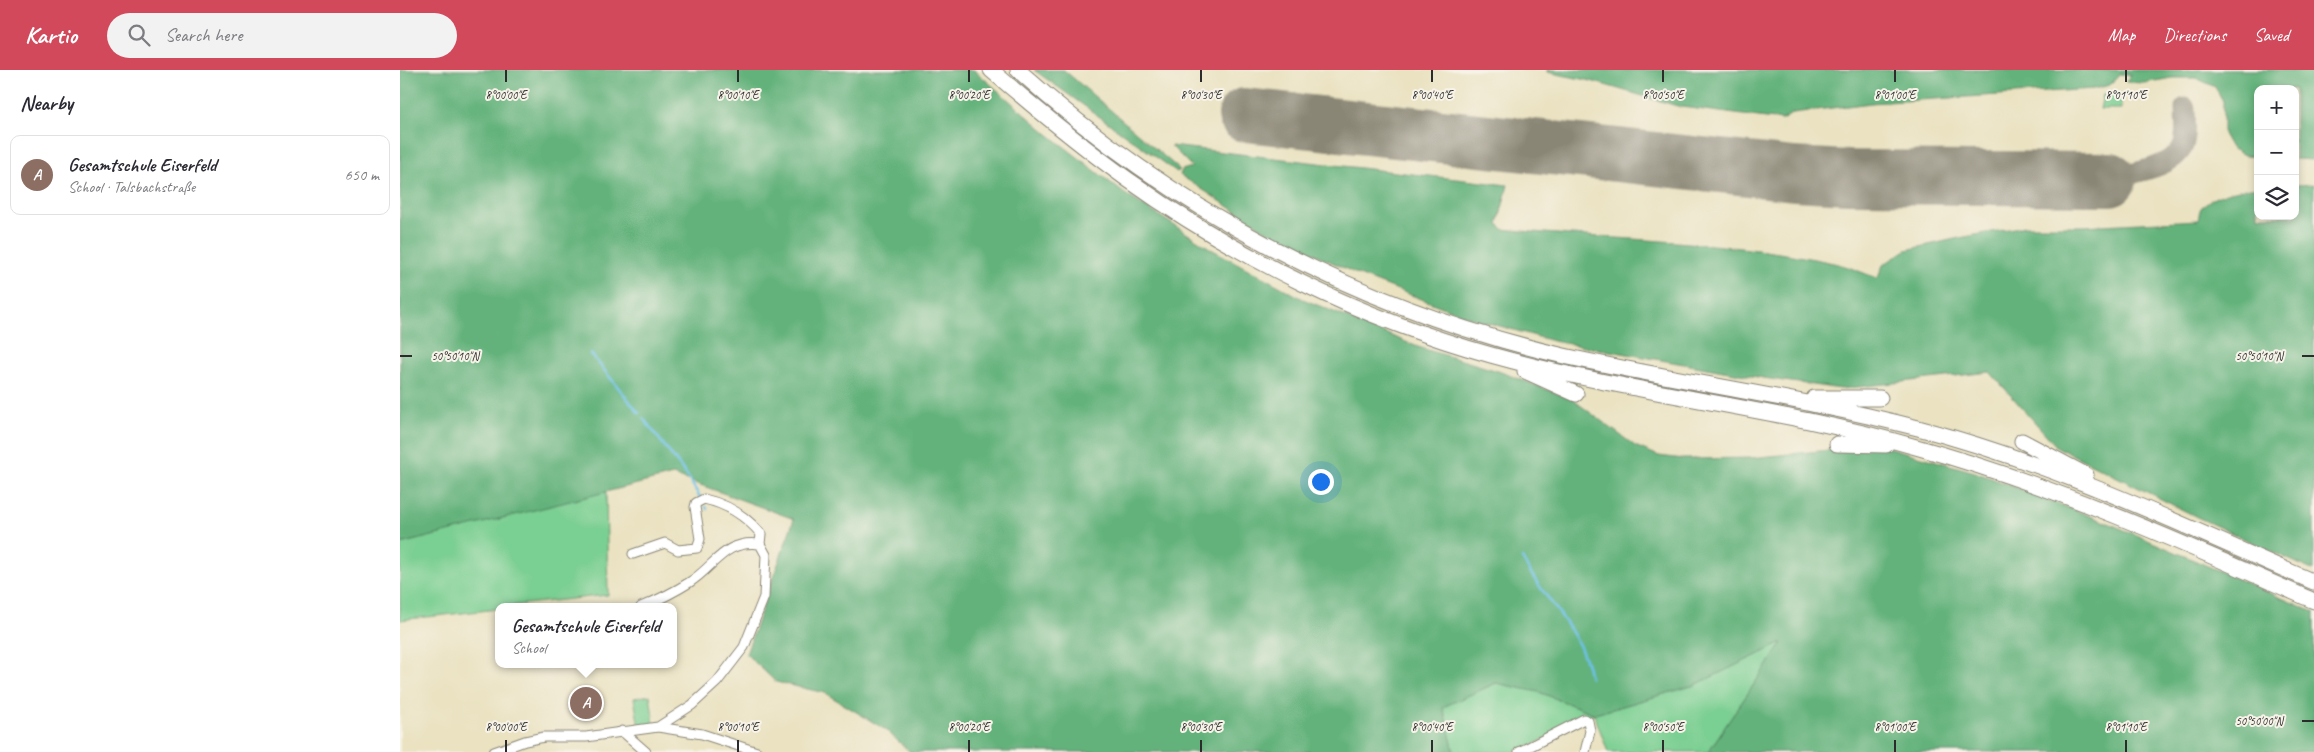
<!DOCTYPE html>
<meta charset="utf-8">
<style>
body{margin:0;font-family:Caveat,sans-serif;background:#f2f2f3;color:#2b2b33}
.controls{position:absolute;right:15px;top:15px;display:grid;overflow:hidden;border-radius:10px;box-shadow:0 2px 8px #0003}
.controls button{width:45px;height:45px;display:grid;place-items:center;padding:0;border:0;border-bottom:1px solid #e1e1e2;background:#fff;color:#2b2b33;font:25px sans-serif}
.you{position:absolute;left:920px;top:411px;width:18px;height:18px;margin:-12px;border:4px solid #fff;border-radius:50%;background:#1a73e8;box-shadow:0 0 0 8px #1a73e833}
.badge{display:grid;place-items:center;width:32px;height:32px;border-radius:50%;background:#d1495b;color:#fff;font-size:16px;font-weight:700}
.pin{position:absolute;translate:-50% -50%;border:2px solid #fff;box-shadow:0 1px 5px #0006}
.popup{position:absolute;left:95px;top:533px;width:182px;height:65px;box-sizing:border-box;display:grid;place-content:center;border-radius:10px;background:#fff;filter:drop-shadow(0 1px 4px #0005);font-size:16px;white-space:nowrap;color:#7c7c81}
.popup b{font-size:19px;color:#2b2b33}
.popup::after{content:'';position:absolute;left:50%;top:100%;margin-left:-10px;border:10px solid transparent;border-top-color:#fff}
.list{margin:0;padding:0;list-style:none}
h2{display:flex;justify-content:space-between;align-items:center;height:65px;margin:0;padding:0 20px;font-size:21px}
h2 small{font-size:16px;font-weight:400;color:#7c7c81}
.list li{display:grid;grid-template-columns:32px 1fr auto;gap:15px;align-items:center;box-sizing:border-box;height:80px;margin:0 10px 10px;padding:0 10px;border:1px solid #e1e1e2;border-radius:10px}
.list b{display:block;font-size:19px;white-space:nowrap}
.list p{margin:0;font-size:16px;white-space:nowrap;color:#7c7c81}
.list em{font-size:16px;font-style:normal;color:#7c7c81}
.icon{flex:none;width:28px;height:28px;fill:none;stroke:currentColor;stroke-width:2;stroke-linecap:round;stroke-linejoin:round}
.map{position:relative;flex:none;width:1914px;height:682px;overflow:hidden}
header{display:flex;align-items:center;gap:30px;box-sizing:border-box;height:70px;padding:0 25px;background:#d1495b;color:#fff}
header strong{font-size:24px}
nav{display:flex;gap:28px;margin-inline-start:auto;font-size:18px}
.search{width:350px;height:45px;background:#f2f2f3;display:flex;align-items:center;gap:12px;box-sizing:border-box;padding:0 18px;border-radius:28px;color:#7c7c81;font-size:19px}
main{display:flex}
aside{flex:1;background:#fff}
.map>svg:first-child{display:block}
.green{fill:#7acf92;stroke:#527d5e}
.forest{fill:#63b27c;stroke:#476e54}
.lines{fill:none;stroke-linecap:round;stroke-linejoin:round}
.stream{stroke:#6ec2ea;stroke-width:2.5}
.taxiway{stroke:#8a8676;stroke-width:21}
.runway{stroke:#8a8676;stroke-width:54}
.street-casing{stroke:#8a8676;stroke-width:11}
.highway-casing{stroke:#8a8676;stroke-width:17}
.street{stroke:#fff;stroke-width:9}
.highway{stroke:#fff;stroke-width:15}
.ticks{fill:none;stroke:#2b2b2b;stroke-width:2}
.ticks-label{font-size:12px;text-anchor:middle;fill:#2b2b2b;stroke:#f7f3e8;stroke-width:4;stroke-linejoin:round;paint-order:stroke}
</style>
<header>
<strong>Kartio</strong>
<div class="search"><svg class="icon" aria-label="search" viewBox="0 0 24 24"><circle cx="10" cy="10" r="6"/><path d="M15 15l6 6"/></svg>Search here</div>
<nav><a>Map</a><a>Directions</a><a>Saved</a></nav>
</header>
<main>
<aside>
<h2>Nearby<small></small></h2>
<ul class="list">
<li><span class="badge" style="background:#8d6e63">A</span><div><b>Gesamtschule Eiserfeld</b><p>School · Talsbachstraße</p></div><em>650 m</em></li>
</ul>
</aside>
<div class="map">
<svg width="1914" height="682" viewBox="0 0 1914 682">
<rect width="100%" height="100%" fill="#f7f3e8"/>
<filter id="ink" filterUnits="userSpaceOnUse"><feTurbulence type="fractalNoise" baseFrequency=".02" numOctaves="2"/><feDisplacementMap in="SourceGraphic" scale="10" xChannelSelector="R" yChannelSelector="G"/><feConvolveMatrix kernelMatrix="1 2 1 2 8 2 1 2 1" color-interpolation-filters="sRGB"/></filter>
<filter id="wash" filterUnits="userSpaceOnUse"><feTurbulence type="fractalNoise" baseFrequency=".0096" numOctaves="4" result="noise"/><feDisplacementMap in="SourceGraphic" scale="20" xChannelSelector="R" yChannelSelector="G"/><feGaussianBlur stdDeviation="1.12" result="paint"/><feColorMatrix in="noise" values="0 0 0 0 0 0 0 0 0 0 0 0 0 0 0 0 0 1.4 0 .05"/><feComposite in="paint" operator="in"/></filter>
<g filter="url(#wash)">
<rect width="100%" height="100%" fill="#eae2c1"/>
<path class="green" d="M 1721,24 L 1721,39 L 1700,39 L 1703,25 Z
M 206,421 L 208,525 L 99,537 L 98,539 L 0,550 L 0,474 Z
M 1383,572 L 1308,682 L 1208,682 L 1194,644 L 1118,682 L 1054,682 L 1043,637 L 1096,613 L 1139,622 L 1195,644 L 1295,615 Z
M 250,625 L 254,654 L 239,657 L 234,628 Z"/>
<path class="forest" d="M 0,0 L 574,0 L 648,64 L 725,124 L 813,180 L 903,229 L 1018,277 L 1098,301 L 1172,329 L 1235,376 L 1259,386 L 1284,389 L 1350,388 L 1480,375 L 1575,402 L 1706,452 L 1914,542 L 1914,682 L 1308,682 L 1382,573 L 1295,615 L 1195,644 L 1139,622 L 1096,613 L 1043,637 L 1054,682 L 510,682 L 486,660 L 425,623 L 376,612 L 346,584 L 394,449 L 273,405 L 0,474 Z
M 634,0 L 664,0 L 780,100 L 777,102 Z
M 1147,0 L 1914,0 L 1914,90 L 1895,89 L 1895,19 L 1858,19 L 1858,86 L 1844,85 L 1831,78 L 1823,64 L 1823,31 L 1815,17 L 1796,8 L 1772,8 L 1744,13 L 1726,12 L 1731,4 L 1719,5 L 1710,15 L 1694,19 L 1471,33 L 1393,43 L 1382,50 L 1281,37 L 1191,11 L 1147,2 Z
M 771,76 L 1108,115 L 1098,154 L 1102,159 C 1214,171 1328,169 1438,194 C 1451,197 1464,204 1478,208 L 1483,195 L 1506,180 L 1559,168 L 1625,156 L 1682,156 L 1798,150 C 1799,147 1799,141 1801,138 C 1812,124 1841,119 1858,117 L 1858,146 L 1895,146 L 1895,115 L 1914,114 L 1914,501 L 1797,447 L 1657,377 L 1590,302 L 1441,319 L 1363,308 L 1153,271 L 1071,248 L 959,205 L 868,162 L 780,105 L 782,100 L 792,97 Z"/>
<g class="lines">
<path class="stream" d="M 191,284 L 239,343
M 243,348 L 286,404 L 300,427
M 306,437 L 307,439
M 1122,488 C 1144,531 1181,558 1190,608"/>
<path class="taxiway" d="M 1710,109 C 1731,103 1777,98 1784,73 C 1787,62 1785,48 1785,38"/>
<path class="runway" d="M 845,45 L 1394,104 L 1448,107 L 1710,109"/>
</g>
</g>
<g filter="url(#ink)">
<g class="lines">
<defs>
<path id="street" d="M 233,484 L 265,473 L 278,480 L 297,478 L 300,469 L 295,437 L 296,433 L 304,429 C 327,434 346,446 361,464 L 360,474 L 366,485 L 364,527 L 344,577 L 317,612 L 292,635 L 258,657
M 241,537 C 258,530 276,521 290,512 C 315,496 325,469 360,474
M 222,661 L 246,682
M 94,682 L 125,671 L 144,667 L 186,667 L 258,657 L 302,664 L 357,682
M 1119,682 L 1184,649 L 1188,651 L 1190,661 L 1185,682"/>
<path id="highway" d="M 591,0 C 635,38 680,75 727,109 C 836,187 962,249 1091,285 C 1230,324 1376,337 1516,377 C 1654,415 1783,473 1914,531
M 618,0 C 772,140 961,239 1164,286 C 1282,312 1402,328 1518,358 C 1656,394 1784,456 1914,512
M 1125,301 L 1176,324
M 1414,328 L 1480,328
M 1622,371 L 1686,405
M 1437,374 L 1486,375"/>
</defs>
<use href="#street" class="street-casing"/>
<use href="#highway" class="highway-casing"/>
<use href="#street" class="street"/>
<use href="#highway" class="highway"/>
</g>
</g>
<path class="ticks" d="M 106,0 L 106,12M 338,0 L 338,12M 569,0 L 569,12M 801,0 L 801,12M 1032,0 L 1032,12M 1263,0 L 1263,12M 1495,0 L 1495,12M 1726,0 L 1726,12M 0,286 L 12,286M 1902,286 L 1914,286M 1902,651 L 1914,651M 106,670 L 106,682M 338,670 L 338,682M 569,670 L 569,682M 801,670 L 801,682M 1032,670 L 1032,682M 1263,670 L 1263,682M 1495,670 L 1495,682M 1726,670 L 1726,682"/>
<g class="ticks-label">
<text x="106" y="29">8°00'00"E</text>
<text x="338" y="29">8°00'10"E</text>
<text x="569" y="29">8°00'20"E</text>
<text x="801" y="29">8°00'30"E</text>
<text x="1032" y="29">8°00'40"E</text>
<text x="1263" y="29">8°00'50"E</text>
<text x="1495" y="29">8°01'00"E</text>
<text x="1726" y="29">8°01'10"E</text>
<text x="55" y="290">50°50'10"N</text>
<text x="1859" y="290">50°50'10"N</text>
<text x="1859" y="655">50°50'00"N</text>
<text x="106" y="661">8°00'00"E</text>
<text x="338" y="661">8°00'10"E</text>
<text x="569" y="661">8°00'20"E</text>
<text x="801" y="661">8°00'30"E</text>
<text x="1032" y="661">8°00'40"E</text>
<text x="1263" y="661">8°00'50"E</text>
<text x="1495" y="661">8°01'00"E</text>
<text x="1726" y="661">8°01'10"E</text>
</g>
</svg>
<div class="controls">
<button>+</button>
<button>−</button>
<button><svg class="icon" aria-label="layers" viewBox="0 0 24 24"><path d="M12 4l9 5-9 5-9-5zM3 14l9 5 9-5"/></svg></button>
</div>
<div class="you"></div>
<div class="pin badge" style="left:186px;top:633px;background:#8d6e63">A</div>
<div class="popup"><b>Gesamtschule Eiserfeld</b>School</div>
</div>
</main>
